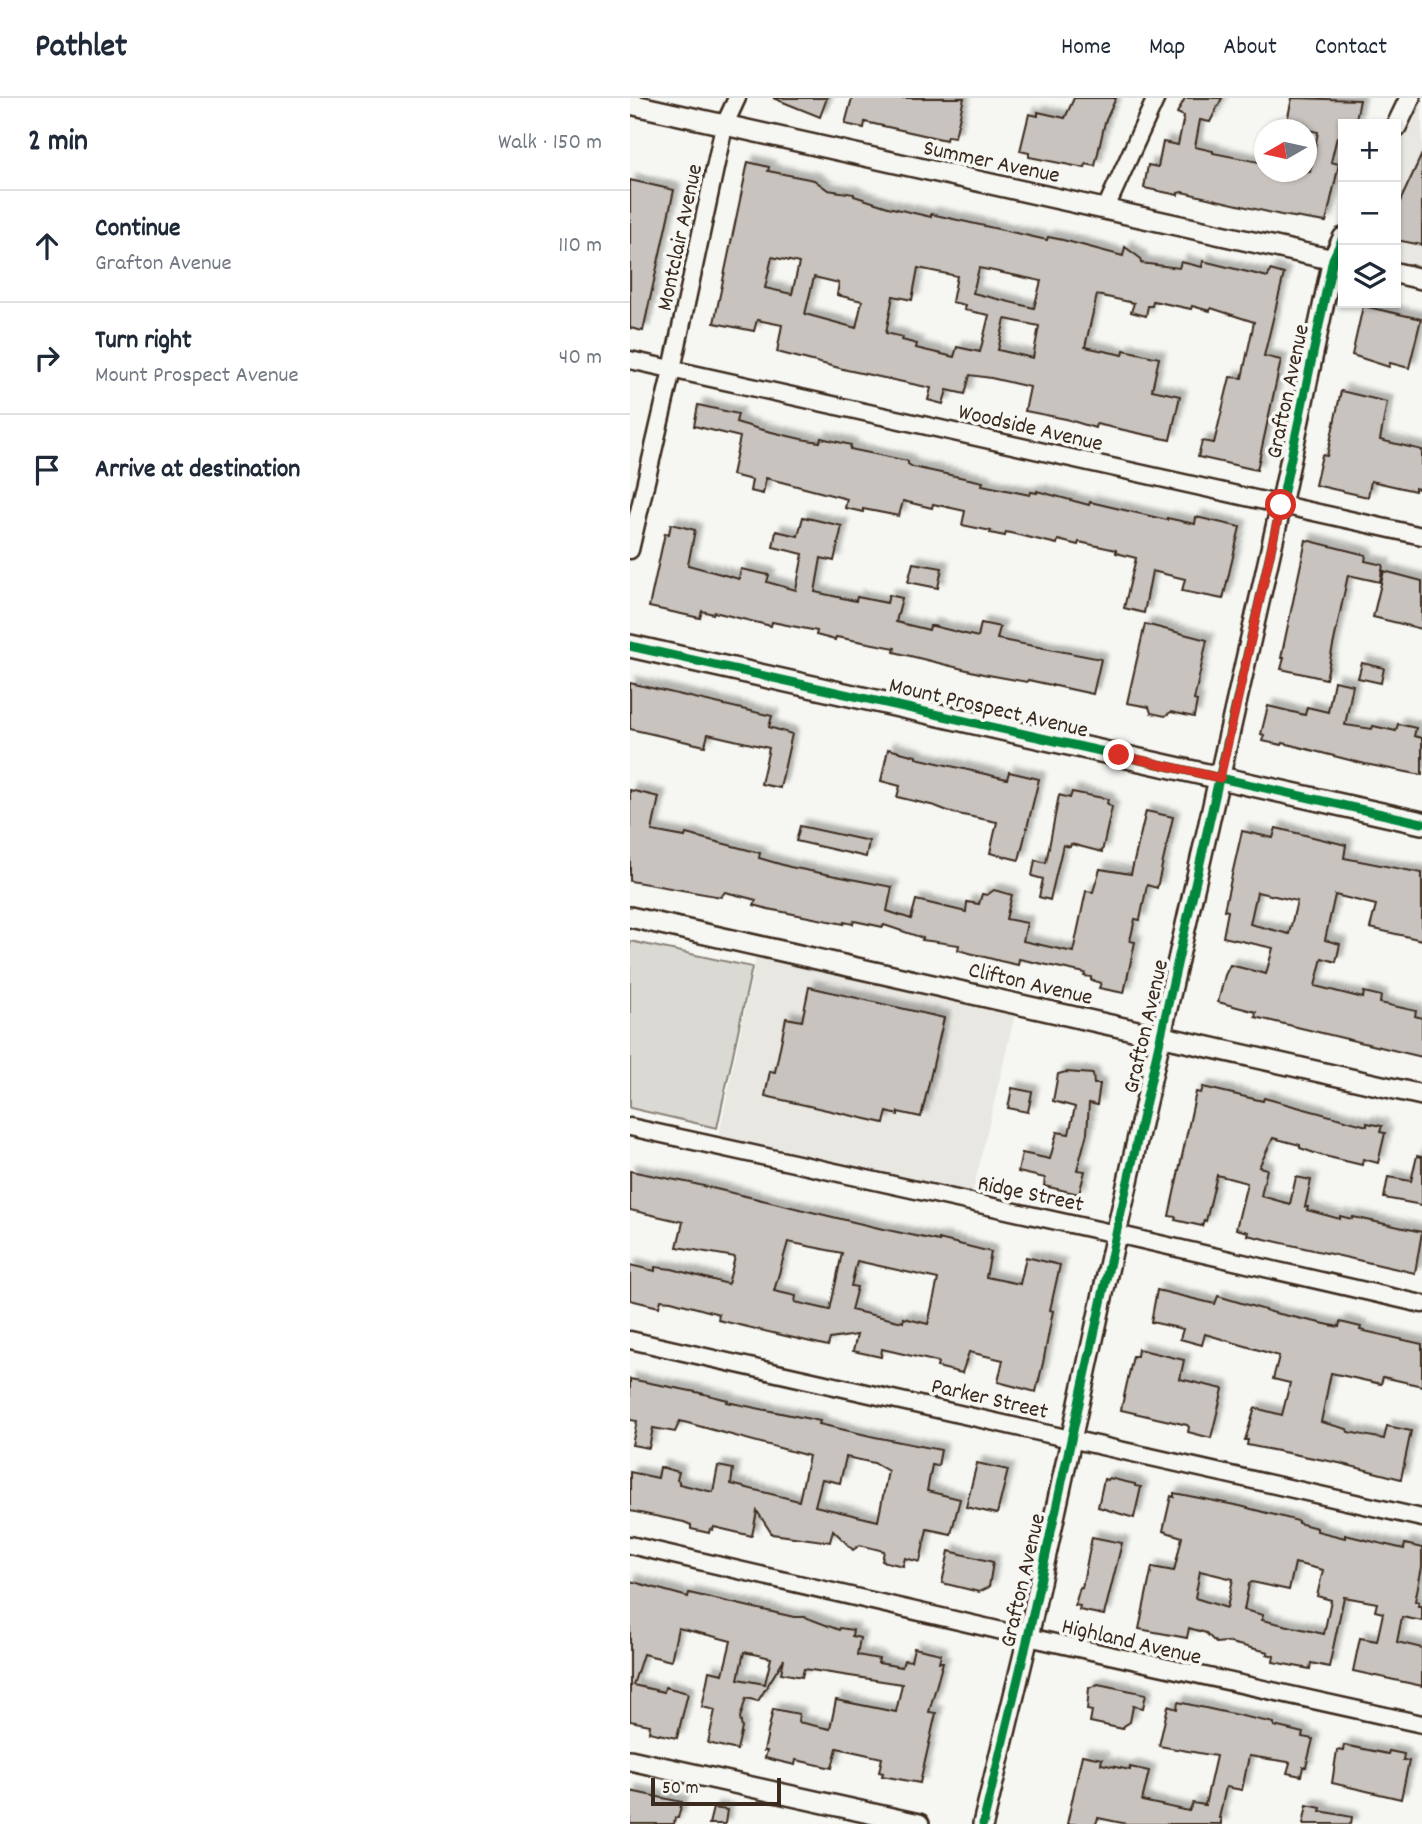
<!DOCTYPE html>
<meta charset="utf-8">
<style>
body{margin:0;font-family:Dekko,sans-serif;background:#f6f6f7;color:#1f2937}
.controls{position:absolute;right:21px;top:21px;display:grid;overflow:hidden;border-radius:0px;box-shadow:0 2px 5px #0004}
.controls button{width:63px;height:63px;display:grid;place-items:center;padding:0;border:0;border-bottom:2px solid #e0e1e3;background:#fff;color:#1f2937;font:35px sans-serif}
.compass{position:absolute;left:624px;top:21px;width:63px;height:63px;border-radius:50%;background:#fff;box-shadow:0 2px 5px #0004;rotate:261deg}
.scale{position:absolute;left:21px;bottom:18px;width:130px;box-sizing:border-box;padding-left:7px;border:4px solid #3b2a1e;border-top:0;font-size:19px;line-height:24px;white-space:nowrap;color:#3b2a1e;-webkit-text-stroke:5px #f6f6f2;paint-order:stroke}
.stop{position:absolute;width:21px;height:21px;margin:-16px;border:5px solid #d93025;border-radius:50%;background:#fff}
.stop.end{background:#d93025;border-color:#fff;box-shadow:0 2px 7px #0008}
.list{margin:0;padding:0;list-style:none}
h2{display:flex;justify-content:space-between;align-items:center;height:91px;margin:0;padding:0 28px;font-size:30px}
h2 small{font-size:23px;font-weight:400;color:#747a83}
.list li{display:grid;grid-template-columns:46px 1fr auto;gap:21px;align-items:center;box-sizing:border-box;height:112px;padding:0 28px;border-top:2px solid #e0e1e3}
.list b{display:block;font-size:26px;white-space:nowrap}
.list p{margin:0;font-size:23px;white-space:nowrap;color:#747a83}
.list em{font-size:23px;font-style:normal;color:#747a83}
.icon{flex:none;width:38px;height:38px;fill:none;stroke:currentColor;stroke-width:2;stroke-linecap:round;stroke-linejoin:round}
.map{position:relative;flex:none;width:792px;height:1726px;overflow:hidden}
header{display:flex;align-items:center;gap:42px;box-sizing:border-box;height:98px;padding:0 35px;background:#fff;border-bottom:2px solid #e0e1e3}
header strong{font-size:33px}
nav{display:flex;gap:38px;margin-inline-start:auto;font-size:24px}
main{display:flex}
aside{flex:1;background:#fff}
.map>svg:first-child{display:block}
.built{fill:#e8e7e2}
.green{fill:#dad9d3;stroke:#8a8278;stroke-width:2}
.building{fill:#c8c3be;stroke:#3b2a1e;stroke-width:2;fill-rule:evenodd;filter:url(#shadow)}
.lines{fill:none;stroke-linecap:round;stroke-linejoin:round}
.minor-casing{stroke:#3b2a1e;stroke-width:21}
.tertiary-casing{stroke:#3b2a1e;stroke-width:24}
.secondary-casing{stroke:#3b2a1e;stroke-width:26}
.minor{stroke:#f6f6f2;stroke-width:16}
.tertiary{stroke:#f6f6f2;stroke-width:19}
.secondary{stroke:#f6f6f2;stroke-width:21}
.cycleway-casing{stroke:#f6f6f2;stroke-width:13}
.cycleway{stroke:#00873e;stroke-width:9}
.route{stroke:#d93025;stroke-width:9}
.labels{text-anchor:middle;stroke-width:7;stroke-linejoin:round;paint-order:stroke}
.street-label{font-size:23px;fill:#3b2a1e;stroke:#f6f6f2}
</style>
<header>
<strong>Pathlet</strong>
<nav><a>Home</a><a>Map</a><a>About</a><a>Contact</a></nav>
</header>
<main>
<aside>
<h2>2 min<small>Walk · 150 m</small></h2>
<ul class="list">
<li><svg class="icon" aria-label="ahead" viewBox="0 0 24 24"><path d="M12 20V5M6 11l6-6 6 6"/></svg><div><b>Continue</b><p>Grafton Avenue</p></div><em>110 m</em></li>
<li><svg class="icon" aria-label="right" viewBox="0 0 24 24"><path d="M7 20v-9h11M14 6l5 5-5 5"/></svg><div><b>Turn right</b><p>Mount Prospect Avenue</p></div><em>40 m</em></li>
<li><svg class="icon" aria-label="arrive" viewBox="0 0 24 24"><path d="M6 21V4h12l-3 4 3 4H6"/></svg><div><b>Arrive at destination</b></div></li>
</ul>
</aside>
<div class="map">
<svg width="792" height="1726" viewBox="0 0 792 1726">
<defs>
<filter id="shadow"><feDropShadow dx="6" dy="-6" stdDeviation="2" flood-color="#0004"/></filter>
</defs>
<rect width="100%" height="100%" fill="#f6f6f2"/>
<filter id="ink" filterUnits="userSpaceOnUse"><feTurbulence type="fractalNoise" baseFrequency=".0143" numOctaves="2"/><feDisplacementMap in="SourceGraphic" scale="14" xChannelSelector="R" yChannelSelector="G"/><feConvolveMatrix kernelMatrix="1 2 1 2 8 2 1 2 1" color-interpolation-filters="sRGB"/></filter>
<g filter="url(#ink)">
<path class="built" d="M 785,0 L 792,0 L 792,181 L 766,175 L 766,41 Z
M 127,854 L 386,912 L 342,1097 L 88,1042 Z"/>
<path class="green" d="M 0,843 L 122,869 L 87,1030 L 0,1010 Z"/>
<path class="building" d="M 143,0 L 197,0 L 190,19 Z
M 222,0 L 334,0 L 325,39 L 317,38 L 316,42 L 235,24 L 234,30 L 215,26 Z
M 444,0 L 486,0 L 475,24 L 465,68 L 456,66 L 455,70 L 399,59 L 399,55 L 390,53 L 399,16 L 408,18 L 408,14 L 435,20 Z
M 555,0 L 592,0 L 580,24 L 570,22 L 565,49 L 583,53 L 583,55 L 634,65 L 634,74 L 680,74 L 688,34 L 656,28 L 662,0 L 730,2 L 725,26 L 713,26 L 713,40 L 707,39 L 701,64 L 709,66 L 696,124 L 651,117 L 552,94 L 548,95 L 548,97 L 514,90 L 518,67 L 528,69 L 533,44 L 548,47 L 554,18 L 547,15 Z
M 792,56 L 792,147 L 766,142 L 766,112 Z
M 118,64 L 139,69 L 138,73 L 184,82 L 198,92 L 224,96 L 224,98 L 258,109 L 301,119 L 301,116 L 417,142 L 418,139 L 433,142 L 493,158 L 495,149 L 510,160 L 511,165 L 549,170 L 551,164 L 572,169 L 573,163 L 638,179 L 640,172 L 654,176 L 634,258 L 651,262 L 627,372 L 568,359 L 572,343 L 584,345 L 600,279 L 612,280 L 624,224 L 581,210 L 580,213 L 562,208 L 561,211 L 523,203 L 522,208 L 518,208 L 516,218 L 501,214 L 504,205 L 467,197 L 455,249 L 493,257 L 494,252 L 529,260 L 522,292 L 550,298 L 540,342 L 466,326 L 465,330 L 436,321 L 395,313 L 400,289 L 361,280 L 340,277 L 335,296 L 317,292 L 313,306 L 298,302 L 301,290 L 217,272 L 147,254 L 152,227 L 127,222 L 124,233 L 84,225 ZM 142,159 L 169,165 L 162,196 L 135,190 ZM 288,170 L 327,178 L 322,204 L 335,207 L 334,212 L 359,217 L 350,254 L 327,249 L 324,259 L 286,250 L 287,246 L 272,242 L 273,239 L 256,235 L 263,198 L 282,202 ZM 349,170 L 411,183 L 404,210 L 343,195 ZM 184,179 L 209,185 L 207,197 L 232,203 L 226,230 L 175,216 ZM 375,221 L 409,228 L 403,260 L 368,252 Z
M 0,82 L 44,92 L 13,233 L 0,230 Z
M 733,208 L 791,221 L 779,270 L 760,265 L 759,269 L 722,257 Z
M 711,293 L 757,304 L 750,342 L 792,352 L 792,392 L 785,390 L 785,393 L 741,383 L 738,399 L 685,387 L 692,357 L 697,358 Z
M 68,307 L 108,316 L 106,324 L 129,331 L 171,341 L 190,344 L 191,340 L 221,347 L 220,351 L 278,363 L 278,366 L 283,369 L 353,384 L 352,387 L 400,397 L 401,394 L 407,395 L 407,393 L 459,407 L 460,404 L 537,422 L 537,420 L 565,426 L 566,419 L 610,429 L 593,501 L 552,493 L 555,481 L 522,473 L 514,515 L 494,510 L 506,460 L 486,455 L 486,452 L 449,444 L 448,447 L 428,442 L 427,446 L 376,434 L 375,438 L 360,435 L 361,433 L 332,427 L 335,413 L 303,406 L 302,410 L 273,403 L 269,418 L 233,411 L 233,414 L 215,410 L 217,401 L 136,380 L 133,396 L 120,393 L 122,382 L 102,377 L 110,339 L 64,328 Z
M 173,419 L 212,428 L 204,463 L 191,460 L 185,494 L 226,503 L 227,499 L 257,505 L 259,497 L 272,500 L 266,524 L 299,532 L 300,528 L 303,528 L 348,539 L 351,525 L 370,529 L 367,541 L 471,561 L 463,596 L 398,582 L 397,584 L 353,576 L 264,554 L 265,550 L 206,539 L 205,542 L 186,537 L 187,533 L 142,524 L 141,528 L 84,514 L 83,516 L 72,513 L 70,520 L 19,509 L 35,435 L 39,436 L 41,426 L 65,432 L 58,467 L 109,481 L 111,471 L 139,477 L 137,484 L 166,492 L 173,456 L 143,449 L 146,433 L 168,438 Z
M 676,442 L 736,457 L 735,463 L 753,467 L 750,484 L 718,477 L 696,581 L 651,571 L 654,560 L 651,560 Z
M 283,465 L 312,470 L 308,490 L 278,484 Z
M 754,473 L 792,483 L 792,531 L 743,519 Z
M 515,526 L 577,542 L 564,602 L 567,603 L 564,619 L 541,614 L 535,618 L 521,615 L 519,609 L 497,605 Z
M 732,565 L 754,570 L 751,585 L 728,580 Z
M 704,583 L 723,587 L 715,627 L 742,631 L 743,628 L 766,633 L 768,626 L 786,630 L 784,638 L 792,640 L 792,677 L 735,666 L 653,645 L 652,647 L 632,643 L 634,637 L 631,636 L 638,608 L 675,617 L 677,609 L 698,614 Z
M 0,585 L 142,618 L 139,629 L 162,636 L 150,690 L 131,686 L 139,650 L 78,636 L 75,648 L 0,631 Z
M 258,651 L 286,658 L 286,660 L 377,681 L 379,674 L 409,681 L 389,762 L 360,755 L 367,724 L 323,715 L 305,708 L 267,699 L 270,688 L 251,683 Z
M 0,692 L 29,699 L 22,733 L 55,739 L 56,736 L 130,755 L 129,760 L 160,769 L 262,789 L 257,813 L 281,821 L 286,802 L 336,814 L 337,804 L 349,806 L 352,796 L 357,797 L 364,792 L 382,797 L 376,821 L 397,825 L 393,843 L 443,854 L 456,793 L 463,794 L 470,771 L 501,776 L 516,713 L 543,719 L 527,790 L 517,787 L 510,822 L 505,821 L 500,843 L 505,844 L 494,895 L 469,890 L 471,885 L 461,882 L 461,879 L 454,878 L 455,875 L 389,861 L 388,867 L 370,863 L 328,852 L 329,847 L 292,842 L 293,840 L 254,827 L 253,829 L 224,823 L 223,826 L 214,824 L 214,826 L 138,811 L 124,807 L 126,802 L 95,794 L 91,799 L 0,783 Z
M 442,694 L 478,701 L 477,705 L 482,709 L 472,754 L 441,746 L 440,749 L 433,747 L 420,802 L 409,799 L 413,781 L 402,778 L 405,762 L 416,765 L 429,697 L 440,700 Z
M 170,728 L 239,743 L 236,759 L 166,743 Z
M 646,730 L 716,747 L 714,760 L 792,775 L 792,842 L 740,830 L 746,807 L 705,797 L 695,842 L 710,846 L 706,864 L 692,860 L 685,888 L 733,900 L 734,894 L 751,898 L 750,905 L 786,913 L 785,918 L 792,920 L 792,959 L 625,919 L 626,914 L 588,904 L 595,877 L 600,867 L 636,876 L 643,850 L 593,839 L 598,813 L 594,812 L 612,733 L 643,740 ZM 627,794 L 667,803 L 659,836 L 620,826 Z
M 179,889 L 314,920 L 291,1019 L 268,1014 L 268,1017 L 257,1014 L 254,1025 L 135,998 L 140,973 L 145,974 L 156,920 L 172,923 Z
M 436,974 L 463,976 L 464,986 L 470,986 L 467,1007 L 459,1005 L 457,1035 L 447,1072 L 455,1073 L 449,1096 L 414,1088 L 415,1080 L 388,1074 L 392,1055 L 420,1061 L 427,1034 L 439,1036 L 445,1009 L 423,1003 L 428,976 Z
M 573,989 L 633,1003 L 634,1000 L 737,1028 L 737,1025 L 752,1028 L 750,1034 L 755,1035 L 748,1065 L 733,1061 L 732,1067 L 690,1057 L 670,1050 L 670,1047 L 643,1040 L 629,1069 L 637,1071 L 631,1098 L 660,1106 L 666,1079 L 681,1082 L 675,1109 L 678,1109 L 677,1112 L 710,1121 L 710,1118 L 722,1121 L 723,1119 L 792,1134 L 785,1175 L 617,1137 L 618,1134 L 606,1131 L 617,1085 L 587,1077 L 576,1123 L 574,1122 L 572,1128 L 545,1122 L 546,1119 L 539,1118 L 566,994 L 571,995 Z
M 382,990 L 402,994 L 398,1014 L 378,1010 Z
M 787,1058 L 792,1059 L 792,1107 L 754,1100 L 758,1079 L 781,1083 Z
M 0,1073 L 61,1085 L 253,1131 L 309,1143 L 309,1141 L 361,1154 L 356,1179 L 390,1186 L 396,1159 L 430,1167 L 420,1212 L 423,1213 L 413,1265 L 406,1294 L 368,1284 L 373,1262 L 339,1254 L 332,1275 L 307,1269 L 308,1264 L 252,1251 L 251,1259 L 223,1253 L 227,1237 L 200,1241 L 198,1248 L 88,1222 L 89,1216 L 41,1203 L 31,1202 L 29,1209 L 0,1202 L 0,1167 L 25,1173 L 25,1169 L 42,1171 L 98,1186 L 105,1159 L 47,1149 L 53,1124 L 0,1112 ZM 158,1144 L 212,1155 L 200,1212 L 165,1204 L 166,1198 L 144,1193 ZM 227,1163 L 308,1181 L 298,1226 L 274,1220 L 273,1224 L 221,1212 L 227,1189 L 221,1188 Z
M 527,1192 L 585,1206 L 588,1198 L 645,1215 L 709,1229 L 710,1224 L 731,1229 L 730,1232 L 792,1246 L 792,1288 L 753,1279 L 751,1286 L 701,1275 L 691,1324 L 717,1331 L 718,1334 L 754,1341 L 757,1328 L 781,1333 L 771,1381 L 709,1365 L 617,1347 L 618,1342 L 615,1342 L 625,1310 L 652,1317 L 660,1285 L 643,1281 L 649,1258 L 575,1236 L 572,1247 L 550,1241 L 553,1231 L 521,1224 Z
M 508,1251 L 554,1262 L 550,1281 L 593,1291 L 581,1340 L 558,1334 L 559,1329 L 557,1327 L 491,1312 L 503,1258 L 507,1258 Z
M 0,1281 L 66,1294 L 98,1302 L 97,1304 L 190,1323 L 189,1326 L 245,1339 L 311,1352 L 308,1368 L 302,1367 L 297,1393 L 330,1401 L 321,1436 L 297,1431 L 290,1464 L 275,1460 L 273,1468 L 252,1463 L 254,1453 L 230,1447 L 223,1452 L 203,1432 L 200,1444 L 142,1436 L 127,1413 L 122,1438 L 84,1429 L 83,1432 L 80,1431 L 79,1435 L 61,1431 L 61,1427 L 54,1424 L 0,1413 L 0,1374 L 28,1380 L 30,1369 L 49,1374 L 47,1382 L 49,1383 L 49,1386 L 83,1394 L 88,1368 L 103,1371 L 101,1386 L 169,1403 L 179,1358 L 50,1323 L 45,1334 L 23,1330 L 19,1350 L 2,1347 L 7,1323 L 0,1322 ZM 216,1359 L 244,1365 L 258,1373 L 248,1423 L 185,1408 L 192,1381 L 210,1385 Z
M 347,1365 L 378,1372 L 367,1416 L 336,1409 Z
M 479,1380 L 505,1386 L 505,1388 L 511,1389 L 504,1420 L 468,1409 L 474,1381 L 478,1382 Z
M 544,1395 L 610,1408 L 668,1423 L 668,1425 L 687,1430 L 687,1433 L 715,1440 L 715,1437 L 774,1451 L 775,1446 L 792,1450 L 792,1469 L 785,1503 L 789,1504 L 788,1508 L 792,1508 L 792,1523 L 772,1519 L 767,1544 L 792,1550 L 792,1588 L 723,1573 L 730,1540 L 747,1543 L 753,1515 L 745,1513 L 747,1505 L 714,1499 L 699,1569 L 681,1565 L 680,1571 L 643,1564 L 644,1558 L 637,1556 L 638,1554 L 596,1544 L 586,1545 L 576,1535 L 559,1530 L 557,1540 L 509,1531 L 522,1469 L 544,1473 L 552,1439 L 533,1433 L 541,1398 L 544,1399 ZM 665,1465 L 693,1472 L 687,1498 L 701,1502 L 694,1536 L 632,1522 L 633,1517 L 614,1512 L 619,1486 L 622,1484 L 659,1492 ZM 570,1473 L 603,1481 L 597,1510 L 565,1500 Z
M 462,1439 L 492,1445 L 474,1517 L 449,1512 L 450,1508 L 445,1507 L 450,1489 L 452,1490 Z
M 319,1453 L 363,1464 L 359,1489 L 349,1494 L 312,1485 Z
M 0,1483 L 58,1499 L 59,1495 L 164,1519 L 175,1519 L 209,1532 L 210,1530 L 223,1532 L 222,1538 L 230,1540 L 227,1557 L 249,1561 L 248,1565 L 272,1569 L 274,1562 L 281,1563 L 284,1550 L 311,1556 L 309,1564 L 313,1564 L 299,1614 L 306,1615 L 290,1685 L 252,1678 L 253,1675 L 249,1674 L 252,1660 L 207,1650 L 202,1670 L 166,1662 L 165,1667 L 135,1660 L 137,1653 L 134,1653 L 143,1611 L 169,1616 L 168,1624 L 200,1631 L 206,1602 L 266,1614 L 272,1586 L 174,1571 L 172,1579 L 151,1575 L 154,1561 L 128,1603 L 116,1600 L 110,1620 L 112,1630 L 107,1652 L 78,1645 L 85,1612 L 72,1609 L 79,1573 L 93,1576 L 101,1543 L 82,1538 L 48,1530 L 41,1563 L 13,1556 L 3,1587 L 34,1594 L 35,1589 L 58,1595 L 47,1640 L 19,1634 L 20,1627 L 0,1623 ZM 114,1554 L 141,1560 L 135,1586 L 108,1581 Z
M 468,1586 L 516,1596 L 513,1610 L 503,1608 L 500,1624 L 494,1628 L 493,1631 L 460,1624 L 462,1613 L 457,1612 L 459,1590 Z
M 548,1604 L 644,1625 L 644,1628 L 673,1635 L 672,1639 L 683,1641 L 676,1669 L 673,1669 L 671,1678 L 657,1675 L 660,1665 L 658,1664 L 619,1658 L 612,1692 L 596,1689 L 589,1720 L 591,1720 L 591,1726 L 497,1726 L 468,1720 L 466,1726 L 437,1726 L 452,1657 L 472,1661 L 471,1666 L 500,1672 L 500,1669 L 519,1673 L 512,1703 L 559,1713 L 563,1705 L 575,1707 L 586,1658 L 529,1648 L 538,1608 L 547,1611 Z
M 714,1647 L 758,1656 L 759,1653 L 774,1656 L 773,1662 L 779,1663 L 771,1701 L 702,1685 L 707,1652 L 713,1653 Z
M 0,1693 L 52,1704 L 48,1720 L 45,1720 L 44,1726 L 0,1726 Z
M 677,1707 L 691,1710 L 690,1713 L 722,1719 L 721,1726 L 673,1726 Z
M 83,1710 L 97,1712 L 95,1726 L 79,1726 Z"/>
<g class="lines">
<defs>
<path id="minor" d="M 475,112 L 526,0
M 0,262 L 792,438
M 0,452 L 41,276 L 94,28 L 107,0
M 0,1029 L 486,1136 L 792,1206
M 0,1242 L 792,1420
M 0,1447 L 398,1539 L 792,1626"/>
<path id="tertiary" d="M 0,6 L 713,164
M 766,29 L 780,0
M 766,175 L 792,181
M 0,819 L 792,997
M 0,1662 L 289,1726
M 353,1726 L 398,1539 L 486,1136 L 651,407 L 703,161 L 713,140"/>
<path id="secondary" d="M 0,548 L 792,725"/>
</defs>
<use href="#minor" class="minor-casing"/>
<use href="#tertiary" class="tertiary-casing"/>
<use href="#secondary" class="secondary-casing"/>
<use href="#minor" class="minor"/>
<use href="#tertiary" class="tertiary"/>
<use href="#secondary" class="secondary"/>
<defs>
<path id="cycleway" d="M 0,548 L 792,725
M 353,1726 L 398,1539 L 486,1136 L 651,407 L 703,161 L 713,140"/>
</defs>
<use href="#cycleway" class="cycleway-casing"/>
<use href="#cycleway" class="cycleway"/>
</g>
</g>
<g class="lines" filter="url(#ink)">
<path class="route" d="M 489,657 L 590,680 L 651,407"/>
</g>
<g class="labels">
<g class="street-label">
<text transform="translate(362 62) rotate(12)" y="8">Summer Avenue</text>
<text transform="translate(48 139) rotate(-78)" y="8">Montclair Avenue</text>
<text transform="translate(656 293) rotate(-78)" y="8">Grafton Avenue</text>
<text transform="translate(401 328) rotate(13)" y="8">Woodside Avenue</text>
<text transform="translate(359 608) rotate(13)" y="8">Mount Prospect Avenue</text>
<text transform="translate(401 884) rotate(13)" y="8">Clifton Avenue</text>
<text transform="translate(514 928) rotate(-77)" y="8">Grafton Avenue</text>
<text transform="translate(401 1094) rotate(12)" y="8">Ridge Street</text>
<text transform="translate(360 1299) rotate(13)" y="8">Parker Street</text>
<text transform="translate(391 1482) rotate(-77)" y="8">Grafton Avenue</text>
<text transform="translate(502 1542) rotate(13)" y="8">Highland Avenue</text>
</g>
</g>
</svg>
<div class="controls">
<button>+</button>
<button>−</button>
<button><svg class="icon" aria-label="layers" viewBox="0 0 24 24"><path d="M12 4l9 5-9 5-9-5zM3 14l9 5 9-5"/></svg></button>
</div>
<svg class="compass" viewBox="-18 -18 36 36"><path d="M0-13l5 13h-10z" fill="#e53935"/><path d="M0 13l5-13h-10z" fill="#747a83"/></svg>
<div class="scale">50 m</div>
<div class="stop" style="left:651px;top:407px"></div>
<div class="stop end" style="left:489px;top:657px"></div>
</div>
</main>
